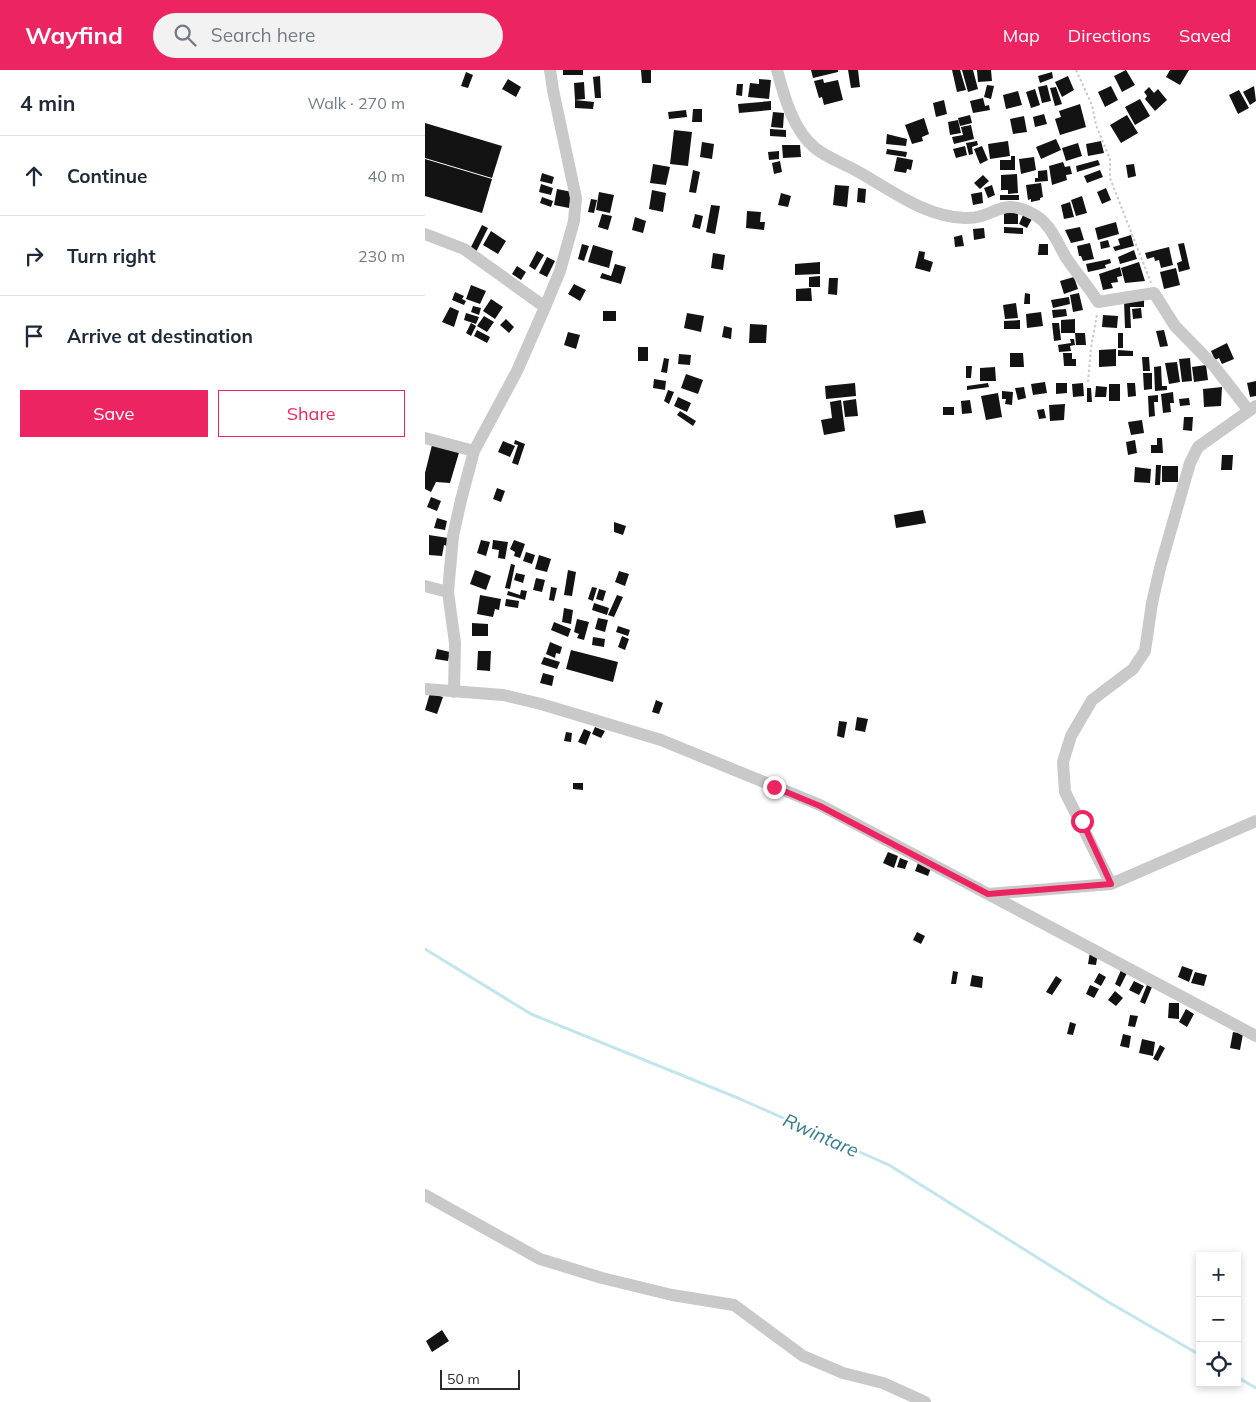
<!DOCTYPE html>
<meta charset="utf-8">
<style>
body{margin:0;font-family:Mulish,sans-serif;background:#f2f2f3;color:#1f2937}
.controls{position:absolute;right:15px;bottom:15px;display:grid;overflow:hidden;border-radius:0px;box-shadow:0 2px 8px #0003}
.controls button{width:45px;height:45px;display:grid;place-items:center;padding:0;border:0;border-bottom:1px solid #e0e1e3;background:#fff;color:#1f2937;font:25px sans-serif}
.scale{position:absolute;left:15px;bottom:12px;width:80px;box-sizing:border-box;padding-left:5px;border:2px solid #2c2c2c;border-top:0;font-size:14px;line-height:18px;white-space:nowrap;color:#2c2c2c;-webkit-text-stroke:4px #fff;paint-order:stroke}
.stop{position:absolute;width:15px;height:15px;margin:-11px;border:4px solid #ed2462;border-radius:50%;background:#fff}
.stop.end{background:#ed2462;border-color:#fff;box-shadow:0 1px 5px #0008}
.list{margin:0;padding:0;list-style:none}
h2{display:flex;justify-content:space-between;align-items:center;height:65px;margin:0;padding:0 20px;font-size:21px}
h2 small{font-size:16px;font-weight:400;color:#747a83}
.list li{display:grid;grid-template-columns:32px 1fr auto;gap:15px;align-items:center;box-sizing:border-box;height:80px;padding:0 20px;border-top:1px solid #e0e1e3}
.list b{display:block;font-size:19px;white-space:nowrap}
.list em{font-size:16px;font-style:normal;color:#747a83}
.actions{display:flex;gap:10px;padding:15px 20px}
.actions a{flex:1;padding:11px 0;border:1px solid #ed2462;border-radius:0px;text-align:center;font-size:18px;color:#ed2462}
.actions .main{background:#ed2462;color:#fff}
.icon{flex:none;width:28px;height:28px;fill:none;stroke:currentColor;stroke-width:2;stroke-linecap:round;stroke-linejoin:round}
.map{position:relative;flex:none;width:831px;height:1332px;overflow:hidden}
header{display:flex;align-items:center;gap:30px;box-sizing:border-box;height:70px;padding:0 25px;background:#ed2462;color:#fff}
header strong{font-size:24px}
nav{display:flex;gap:28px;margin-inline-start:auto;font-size:18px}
.search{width:350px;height:45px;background:#f2f2f3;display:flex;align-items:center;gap:12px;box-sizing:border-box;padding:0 18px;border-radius:28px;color:#747a83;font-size:19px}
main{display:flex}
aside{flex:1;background:#fff}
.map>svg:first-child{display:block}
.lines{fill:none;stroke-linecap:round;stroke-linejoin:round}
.stream{stroke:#c3e6ec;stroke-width:3}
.building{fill:#131313}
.path{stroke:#c9c9c9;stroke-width:2;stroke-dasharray:2.5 2.5;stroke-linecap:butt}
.minor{stroke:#c9c9c9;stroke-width:12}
.route{stroke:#ed2462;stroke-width:6}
.labels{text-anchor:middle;stroke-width:5;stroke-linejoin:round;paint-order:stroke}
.water-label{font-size:19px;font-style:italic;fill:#357d8b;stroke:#fff}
</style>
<header>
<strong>Wayfind</strong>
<div class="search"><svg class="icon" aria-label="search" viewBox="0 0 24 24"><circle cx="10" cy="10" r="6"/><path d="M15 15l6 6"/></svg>Search here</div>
<nav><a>Map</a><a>Directions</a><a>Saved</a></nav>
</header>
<main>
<aside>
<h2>4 min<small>Walk · 270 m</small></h2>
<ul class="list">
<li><svg class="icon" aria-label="ahead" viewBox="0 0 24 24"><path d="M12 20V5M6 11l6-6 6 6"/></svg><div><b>Continue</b></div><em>40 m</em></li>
<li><svg class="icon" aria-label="right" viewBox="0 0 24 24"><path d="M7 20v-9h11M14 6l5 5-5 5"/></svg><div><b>Turn right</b></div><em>230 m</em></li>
<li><svg class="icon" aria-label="arrive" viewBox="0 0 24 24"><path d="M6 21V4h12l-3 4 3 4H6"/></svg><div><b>Arrive at destination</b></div></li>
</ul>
<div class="actions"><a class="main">Save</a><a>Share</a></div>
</aside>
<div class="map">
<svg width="831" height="1332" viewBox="0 0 831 1332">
<rect width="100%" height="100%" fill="#fff"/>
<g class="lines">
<path class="stream" d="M 0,879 L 106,944 L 313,1028 L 464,1095 L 685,1233 L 775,1285
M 812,1307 L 831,1318"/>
</g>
<path class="building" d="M 138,0 L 158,0 L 158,5 L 138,5 Z
M 216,0 L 226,0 L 226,13 L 217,13 Z
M 386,0 L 413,0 L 413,2 L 388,8 Z
M 423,0 L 433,0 L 435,17 L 426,18 Z
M 527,0 L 535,0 L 541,20 L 532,22 Z
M 537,0 L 548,0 L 553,19 L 543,22 Z
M 552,0 L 566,0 L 567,11 L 553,12 Z
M 701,0 L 710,15 L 697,22 L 689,6 Z
M 745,0 L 764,0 L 755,15 L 741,7 Z
M 41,2 L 48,5 L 43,18 L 36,16 Z
M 627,2 L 628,8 L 615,13 L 613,6 Z
M 175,6 L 176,28 L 170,28 L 168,7 Z
M 643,6 L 649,20 L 637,27 L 630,12 Z
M 83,9 L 96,17 L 91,27 L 77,19 Z
M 334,9 L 346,10 L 344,29 L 323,27 L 325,13 L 334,14 Z
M 398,9 L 399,13 L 413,10 L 418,30 L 399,35 L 397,27 L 394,28 L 389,11 Z
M 159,12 L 160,29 L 150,30 L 149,13 Z
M 312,14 L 318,14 L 317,26 L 311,25 Z
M 562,15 L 569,16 L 566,29 L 559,27 Z
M 622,15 L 626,31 L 617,33 L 613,17 Z
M 686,16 L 693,30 L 680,37 L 673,22 Z
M 829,16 L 831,31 L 825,35 L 818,22 Z
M 631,17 L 637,34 L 630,36 L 625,18 Z
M 724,17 L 729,23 L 733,19 L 742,30 L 730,41 L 720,29 L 722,26 L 719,22 Z
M 610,19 L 615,35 L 606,38 L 601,22 Z
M 814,20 L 824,38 L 813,44 L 804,25 Z
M 593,21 L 597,35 L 581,39 L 578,25 Z
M 558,28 L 560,36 L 564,35 L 565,40 L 548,43 L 545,31 Z
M 715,29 L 725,46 L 710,55 L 700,37 Z
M 150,30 L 169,32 L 168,39 L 150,38 Z
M 519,30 L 522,44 L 511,47 L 508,33 Z
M 346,31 L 346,40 L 314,43 L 313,34 Z
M 655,34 L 661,57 L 635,65 L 630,49 L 636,47 L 634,41 Z
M 268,39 L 277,39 L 277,52 L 267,52 Z
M 261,40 L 262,47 L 244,49 L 243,42 Z
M 348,42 L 359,43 L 358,58 L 346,57 Z
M 619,44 L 622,54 L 610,57 L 608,47 Z
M 545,45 L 547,53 L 535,56 L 533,48 Z
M 702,45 L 713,63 L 696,73 L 685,55 Z
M 599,46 L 602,62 L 588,64 L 585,49 Z
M 499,48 L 504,64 L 497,67 L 498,71 L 487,74 L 480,55 Z
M 533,50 L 536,63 L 525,65 L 523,52 Z
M 0,53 L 77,76 L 67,108 L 0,88 Z
M 546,55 L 549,69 L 529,74 L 527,67 L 538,65 L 536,57 Z
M 345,59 L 361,60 L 361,67 L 345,66 Z
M 249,60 L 267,62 L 263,96 L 245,94 Z
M 462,64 L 482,69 L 481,76 L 461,74 Z
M 631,69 L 636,80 L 616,89 L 611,77 Z
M 552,71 L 553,75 L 547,77 L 548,84 L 544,85 L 541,73 Z
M 583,71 L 585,86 L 565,89 L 563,74 Z
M 676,71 L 679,83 L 663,86 L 661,74 Z
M 277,72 L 289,74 L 287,89 L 275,87 Z
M 653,73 L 657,86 L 641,91 L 637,78 Z
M 357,75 L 375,75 L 376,87 L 358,88 Z
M 540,76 L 542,85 L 531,88 L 528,79 Z
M 557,76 L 563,90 L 555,94 L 549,79 Z
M 462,79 L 482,82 L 481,87 L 461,84 Z
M 354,81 L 354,89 L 344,90 L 343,82 Z
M 586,86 L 590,86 L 590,100 L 575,100 L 575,90 L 586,90 Z
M 472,87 L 488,90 L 486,100 L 482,99 L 481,103 L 469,101 Z
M 609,87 L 611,100 L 596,104 L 594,89 Z
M 0,89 L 67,109 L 57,143 L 0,126 Z
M 673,90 L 675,95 L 652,102 L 651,96 Z
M 355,91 L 357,102 L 349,104 L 347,93 Z
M 638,92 L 640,97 L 645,96 L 647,104 L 641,105 L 642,110 L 627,115 L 624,96 Z
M 228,94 L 245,97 L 241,115 L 225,113 Z
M 709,94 L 711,106 L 703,108 L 701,95 Z
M 268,100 L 275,102 L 271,123 L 264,122 Z
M 622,100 L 623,111 L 610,112 L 610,108 L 613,108 L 613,101 Z
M 675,100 L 678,107 L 662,113 L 659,106 Z
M 117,103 L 129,107 L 127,114 L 115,111 Z
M 592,104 L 593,123 L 583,124 L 583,120 L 576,120 L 576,105 Z
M 558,105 L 564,111 L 555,119 L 549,113 Z
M 616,113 L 618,127 L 615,128 L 615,130 L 606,132 L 606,129 L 603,130 L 601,115 Z
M 116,114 L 128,118 L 126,125 L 114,122 Z
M 410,115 L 424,116 L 422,137 L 408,135 Z
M 567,115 L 570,125 L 563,128 L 559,118 Z
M 433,118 L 441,119 L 440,133 L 432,132 Z
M 681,118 L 686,130 L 677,134 L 672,122 Z
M 132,119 L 147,122 L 144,138 L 129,135 Z
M 227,120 L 241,123 L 238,142 L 224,139 Z
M 174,122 L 189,125 L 185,143 L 171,140 Z
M 557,122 L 558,133 L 548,135 L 546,124 Z
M 356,123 L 366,126 L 363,137 L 353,135 Z
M 575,125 L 594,125 L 594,130 L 575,130 Z
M 657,126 L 662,143 L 651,146 L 646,130 Z
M 117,127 L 128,131 L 126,137 L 115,133 Z
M 166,129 L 172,130 L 169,143 L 163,142 Z
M 645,132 L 649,147 L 639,149 L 636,135 Z
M 286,135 L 295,136 L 290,164 L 281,162 Z
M 322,141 L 336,142 L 335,152 L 340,152 L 339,160 L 321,158 Z
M 579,142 L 593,142 L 593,154 L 579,154 Z
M 177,144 L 187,146 L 183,160 L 173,157 Z
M 270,144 L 278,146 L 275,159 L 267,157 Z
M 598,145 L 607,149 L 602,158 L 594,154 Z
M 210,147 L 221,151 L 218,163 L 207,160 Z
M 691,152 L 694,164 L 673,170 L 670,158 Z
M 57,155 L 63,158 L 50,184 L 44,181 Z
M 579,157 L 598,158 L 598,164 L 579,163 Z
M 655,157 L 659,170 L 646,173 L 640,160 Z
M 559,158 L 560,168 L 549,170 L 548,159 Z
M 66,161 L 81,171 L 73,184 L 58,175 Z
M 537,165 L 539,176 L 530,177 L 529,167 Z
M 706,165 L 709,176 L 690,181 L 688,177 L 695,175 L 693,169 Z
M 683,170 L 685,177 L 676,179 L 675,172 Z
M 665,173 L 669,189 L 658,191 L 656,186 L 654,186 L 652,176 Z
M 759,173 L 765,199 L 754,202 L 752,193 L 757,191 L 753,174 Z
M 157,174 L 164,176 L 159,191 L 153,189 Z
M 614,174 L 623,174 L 623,185 L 613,185 Z
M 168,175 L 188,181 L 184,198 L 163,192 Z
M 744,177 L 748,195 L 736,198 L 734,190 L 730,191 L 729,187 L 722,189 L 720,183 Z
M 709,180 L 712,189 L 695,194 L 693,187 Z
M 112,181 L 119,185 L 110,200 L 104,196 Z
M 494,181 L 500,182 L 499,189 L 508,192 L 505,202 L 490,198 Z
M 288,183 L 300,185 L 298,200 L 286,198 Z
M 122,187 L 130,191 L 122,207 L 114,203 Z
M 685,189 L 686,193 L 680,195 L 681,198 L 663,202 L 661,194 Z
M 395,192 L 395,204 L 370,205 L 370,194 Z
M 714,192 L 720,211 L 700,213 L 696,198 Z
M 190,194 L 201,197 L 196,214 L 175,208 L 177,203 L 186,206 Z
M 92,196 L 101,202 L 96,210 L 87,204 Z
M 695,197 L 697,206 L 692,207 L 693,212 L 686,213 L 688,218 L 678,220 L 674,204 Z
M 751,198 L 755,215 L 739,219 L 735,202 Z
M 395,206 L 395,217 L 384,217 L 384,207 Z
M 649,207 L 653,219 L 639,224 L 635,211 Z
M 404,208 L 413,208 L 412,225 L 403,224 Z
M 149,214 L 161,220 L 155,231 L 143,224 Z
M 46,215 L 61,221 L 55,234 L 41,229 Z
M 386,218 L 387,231 L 371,231 L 371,219 Z
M 30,222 L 39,226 L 37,229 L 41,231 L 39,235 L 27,230 Z
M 600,223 L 605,224 L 605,234 L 599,234 Z
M 654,223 L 658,240 L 648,242 L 645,225 Z
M 644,227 L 645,234 L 628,238 L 626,230 Z
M 66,229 L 78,237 L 70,249 L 58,241 Z
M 719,230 L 719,237 L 705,237 L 706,258 L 700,258 L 699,231 Z
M 591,233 L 593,248 L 580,249 L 578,235 Z
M 48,236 L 56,238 L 54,245 L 46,242 Z
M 25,237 L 34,241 L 29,257 L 17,252 Z
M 716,238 L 717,248 L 708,249 L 707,239 Z
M 641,239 L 642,246 L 628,248 L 627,240 Z
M 178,241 L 191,241 L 191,251 L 178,251 Z
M 616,242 L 618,256 L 602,258 L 601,244 Z
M 41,243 L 54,247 L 51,254 L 39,250 Z
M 262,243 L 279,246 L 276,262 L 259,258 Z
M 678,245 L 693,246 L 692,258 L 677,257 Z
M 59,246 L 69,252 L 62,262 L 52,256 Z
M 81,249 L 89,257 L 84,263 L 75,255 Z
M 650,249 L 650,263 L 636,263 L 636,250 Z
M 595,250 L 595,259 L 579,259 L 579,251 Z
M 46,253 L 51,256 L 46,266 L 41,263 Z
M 627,253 L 634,253 L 636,270 L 629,271 Z
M 325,254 L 342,255 L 341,273 L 324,273 Z
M 299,256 L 307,258 L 306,269 L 297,267 Z
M 52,260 L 65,267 L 62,273 L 49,266 Z
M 739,260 L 743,276 L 735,277 L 731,261 Z
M 143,262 L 155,265 L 151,279 L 139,275 Z
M 650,263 L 660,263 L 661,275 L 651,275 Z
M 693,263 L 698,263 L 698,278 L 693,278 Z
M 645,269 L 649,269 L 650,275 L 645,276 L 646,281 L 634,282 L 633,275 L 646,273 Z
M 802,273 L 809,289 L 797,294 L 794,288 L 790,290 L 786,281 Z
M 213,277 L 223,277 L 223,291 L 213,291 Z
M 691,279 L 691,296 L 674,297 L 674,280 Z
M 693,280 L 708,281 L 708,286 L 693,286 Z
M 585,283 L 598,283 L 599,297 L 585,297 Z
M 638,283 L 647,283 L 647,289 L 651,289 L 651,296 L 639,296 Z
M 254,284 L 266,285 L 265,295 L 253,294 Z
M 717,287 L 724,287 L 725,301 L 718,301 Z
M 239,288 L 244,289 L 242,303 L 236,302 Z
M 765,288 L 767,311 L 757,312 L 754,289 Z
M 752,292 L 755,312 L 744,314 L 740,293 Z
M 781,295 L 783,310 L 769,312 L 767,297 Z
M 541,296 L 547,296 L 546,308 L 541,308 Z
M 736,296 L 737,316 L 742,316 L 742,320 L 730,321 L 729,297 Z
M 570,297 L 571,311 L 555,311 L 555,298 Z
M 718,303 L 727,303 L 727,319 L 719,320 Z
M 261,304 L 278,310 L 273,324 L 256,318 Z
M 229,309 L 241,311 L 240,320 L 228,318 Z
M 831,311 L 831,326 L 825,327 L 822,313 Z
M 620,312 L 622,323 L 608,325 L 606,314 Z
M 430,313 L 431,326 L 401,329 L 400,316 Z
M 563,313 L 564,317 L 542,320 L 542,316 Z
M 631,313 L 642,313 L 642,323 L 631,324 Z
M 658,313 L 659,326 L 648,327 L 647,314 Z
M 702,313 L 710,313 L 711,326 L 703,327 Z
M 684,314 L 695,314 L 695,331 L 684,331 Z
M 671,316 L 682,317 L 681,327 L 670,327 Z
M 599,317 L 601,328 L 593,330 L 590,318 Z
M 797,317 L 796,336 L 779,337 L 778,319 Z
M 662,318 L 666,318 L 667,332 L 662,332 Z
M 243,320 L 249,322 L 244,334 L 239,331 Z
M 577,321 L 588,322 L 587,335 L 580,334 L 581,329 L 577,329 Z
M 748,322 L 749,333 L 745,333 L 746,342 L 738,343 L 736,324 Z
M 573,323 L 577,347 L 561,350 L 556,326 Z
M 733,325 L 733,332 L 729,332 L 730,346 L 724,347 L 723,326 Z
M 253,327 L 266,333 L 262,342 L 249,336 Z
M 764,328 L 765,335 L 755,336 L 754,329 Z
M 431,329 L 433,346 L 420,347 L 418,331 Z
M 416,330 L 420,361 L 399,365 L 396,350 L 407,348 L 405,332 Z
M 545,330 L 547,343 L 537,344 L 536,331 Z
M 640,334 L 639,350 L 625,351 L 624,335 Z
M 518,337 L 529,337 L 529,345 L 518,345 Z
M 619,339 L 621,348 L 614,349 L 612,340 Z
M 255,341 L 271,351 L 268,356 L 252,345 Z
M 759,347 L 768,347 L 767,361 L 758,360 Z
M 717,350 L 719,363 L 706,365 L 703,352 Z
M 732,368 L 737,368 L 738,383 L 726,383 L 726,375 L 732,375 Z
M 90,370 L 100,374 L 93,395 L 87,393 L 93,375 L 89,374 Z
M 710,370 L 712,383 L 703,385 L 701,372 Z
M 8,371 L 36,376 L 25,413 L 11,412 L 6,422 L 0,419 L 0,403 Z
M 78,371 L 90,376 L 85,387 L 73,382 Z
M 797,385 L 808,385 L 807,400 L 796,400 Z
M 731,395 L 736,395 L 735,415 L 730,415 Z
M 737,396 L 753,396 L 753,412 L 737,412 Z
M 710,397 L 726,399 L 725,413 L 709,412 Z
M 72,418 L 80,421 L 76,432 L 68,429 Z
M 6,427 L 16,431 L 12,441 L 2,437 Z
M 498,440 L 501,453 L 471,458 L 469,445 Z
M 12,448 L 22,451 L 20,460 L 9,458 Z
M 189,452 L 201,456 L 198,465 L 189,462 Z
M 4,465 L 23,468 L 22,476 L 19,475 L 17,486 L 4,485 Z
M 56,470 L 65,472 L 61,486 L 52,483 Z
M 68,470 L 83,472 L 80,489 L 73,488 L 74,480 L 67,479 Z
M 89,470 L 100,474 L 95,488 L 89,486 L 90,482 L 85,479 Z
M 101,482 L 110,485 L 107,494 L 98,491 Z
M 114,485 L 126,489 L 122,502 L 110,499 Z
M 86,494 L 90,495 L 85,519 L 80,518 Z
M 50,500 L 66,506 L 61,520 L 45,514 Z
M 143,500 L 151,502 L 147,526 L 139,525 Z
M 194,501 L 204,504 L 200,516 L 190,512 Z
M 91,503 L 100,505 L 98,513 L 89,510 Z
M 111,508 L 120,510 L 117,522 L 108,520 Z
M 126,517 L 132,518 L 129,531 L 124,530 Z
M 167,517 L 172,518 L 168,531 L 163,529 Z
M 174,519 L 181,521 L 178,531 L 171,529 Z
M 96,520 L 102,521 L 100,530 L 82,525 L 83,521 L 95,525 Z
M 55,525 L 76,529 L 74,540 L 70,539 L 68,547 L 52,544 Z
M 192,525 L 198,527 L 189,547 L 183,545 Z
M 81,529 L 94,531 L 93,538 L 80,536 Z
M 169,533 L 184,538 L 182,545 L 167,540 Z
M 139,538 L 148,540 L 146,554 L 137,552 Z
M 173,548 L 183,550 L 180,562 L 170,559 Z
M 152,549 L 164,552 L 159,570 L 152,568 L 154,564 L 149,562 Z
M 129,552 L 146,559 L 143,567 L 126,560 Z
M 47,553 L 63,554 L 63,566 L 47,566 Z
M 193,556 L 205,560 L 203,566 L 191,562 Z
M 197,566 L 204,569 L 200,580 L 193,577 Z
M 168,567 L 180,569 L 179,577 L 167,575 Z
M 125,572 L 137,577 L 135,584 L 131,583 L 130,588 L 121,584 Z
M 12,579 L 25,582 L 23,591 L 10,589 Z
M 146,580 L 193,592 L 188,612 L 141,599 Z
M 53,581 L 66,581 L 65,601 L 52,600 Z
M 119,587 L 135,592 L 132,599 L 116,594 Z
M 118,603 L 129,606 L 127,616 L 115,613 Z
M 5,623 L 18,627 L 12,644 L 0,640 Z
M 231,630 L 238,633 L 234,644 L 227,642 Z
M 432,647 L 443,649 L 440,662 L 430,660 Z
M 414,651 L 422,652 L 419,668 L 412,666 Z
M 170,657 L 180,661 L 176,668 L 167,664 Z
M 159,659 L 166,662 L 161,675 L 153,672 Z
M 141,662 L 147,663 L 146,672 L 139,671 Z
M 148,713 L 158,713 L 158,720 L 148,719 Z
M 463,782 L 473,786 L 469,798 L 458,793 Z
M 475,788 L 483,791 L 480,799 L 472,797 Z
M 493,793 L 506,798 L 503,806 L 490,801 Z
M 492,862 L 500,866 L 496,874 L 488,870 Z
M 665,882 L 673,883 L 671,895 L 663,894 Z
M 757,896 L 768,900 L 764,912 L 753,907 Z
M 696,900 L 702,903 L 695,917 L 690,914 Z
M 528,901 L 533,902 L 531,914 L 526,914 Z
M 770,902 L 782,905 L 779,916 L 766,913 Z
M 674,903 L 681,907 L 676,916 L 669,912 Z
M 547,905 L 558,907 L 557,918 L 545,916 Z
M 631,906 L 637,910 L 627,925 L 621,922 Z
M 709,911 L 719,916 L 714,925 L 704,920 Z
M 665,915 L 674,919 L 669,928 L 661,924 Z
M 722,915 L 727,917 L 720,934 L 715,932 Z
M 690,921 L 698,928 L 691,936 L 683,930 Z
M 744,933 L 754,933 L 754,949 L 743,948 Z
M 761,939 L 769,944 L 762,957 L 754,952 Z
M 705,945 L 713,946 L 710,957 L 703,956 Z
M 645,952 L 651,954 L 648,965 L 642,964 Z
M 808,962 L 818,964 L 815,980 L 805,978 Z
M 698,964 L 706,966 L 704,978 L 695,976 Z
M 717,969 L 730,972 L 728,986 L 714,983 Z
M 735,975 L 740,978 L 733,991 L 728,989 Z
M 17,1260 L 24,1271 L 7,1282 L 1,1271 Z"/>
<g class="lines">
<path class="path" d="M 651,0 L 667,35 L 671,55 L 685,89 L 685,108 L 726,213
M 663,312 L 666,278 L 672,244"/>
<path class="minor" d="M 352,0 C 359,26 368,60 390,78 C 401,87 417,93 430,100 C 465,119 499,147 540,148 C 571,149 574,126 608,144 C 626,153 632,173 642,189 C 652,204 664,217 673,232 L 729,223 L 750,256 L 789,296 L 824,341
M 0,164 L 39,179 L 120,237
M 0,368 L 49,381
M 0,516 L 23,522
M 0,619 L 78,625 L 116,634 L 236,670 L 395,735 L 831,966
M 29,622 L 30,573 L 23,522 L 28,466 L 36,430 L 49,381 L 92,301 L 120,237 L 135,201 L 149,151 L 151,128 L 128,20 L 125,0
M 686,814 L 640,722 L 638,692 L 646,666 L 667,630 L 708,599 L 720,581 L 727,533 L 735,498 L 765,393 L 773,377 L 831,336
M 563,824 L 686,814 L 831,751
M 0,1125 L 115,1189 L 177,1208 L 247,1225 L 309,1235 L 378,1286 L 418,1303 L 458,1313 L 500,1332"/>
</g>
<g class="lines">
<path class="route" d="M 349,717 L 395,736 L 563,824 L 686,814 L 657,751"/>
</g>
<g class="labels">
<g class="water-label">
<text transform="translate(396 1065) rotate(24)" y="7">Rwintare</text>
</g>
</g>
</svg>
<div class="controls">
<button>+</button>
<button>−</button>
<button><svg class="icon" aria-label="locate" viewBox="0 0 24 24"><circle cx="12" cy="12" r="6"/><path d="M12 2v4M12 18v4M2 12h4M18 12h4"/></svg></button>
</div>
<div class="scale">50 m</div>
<div class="stop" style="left:657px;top:751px"></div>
<div class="stop end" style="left:349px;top:717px"></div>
</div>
</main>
